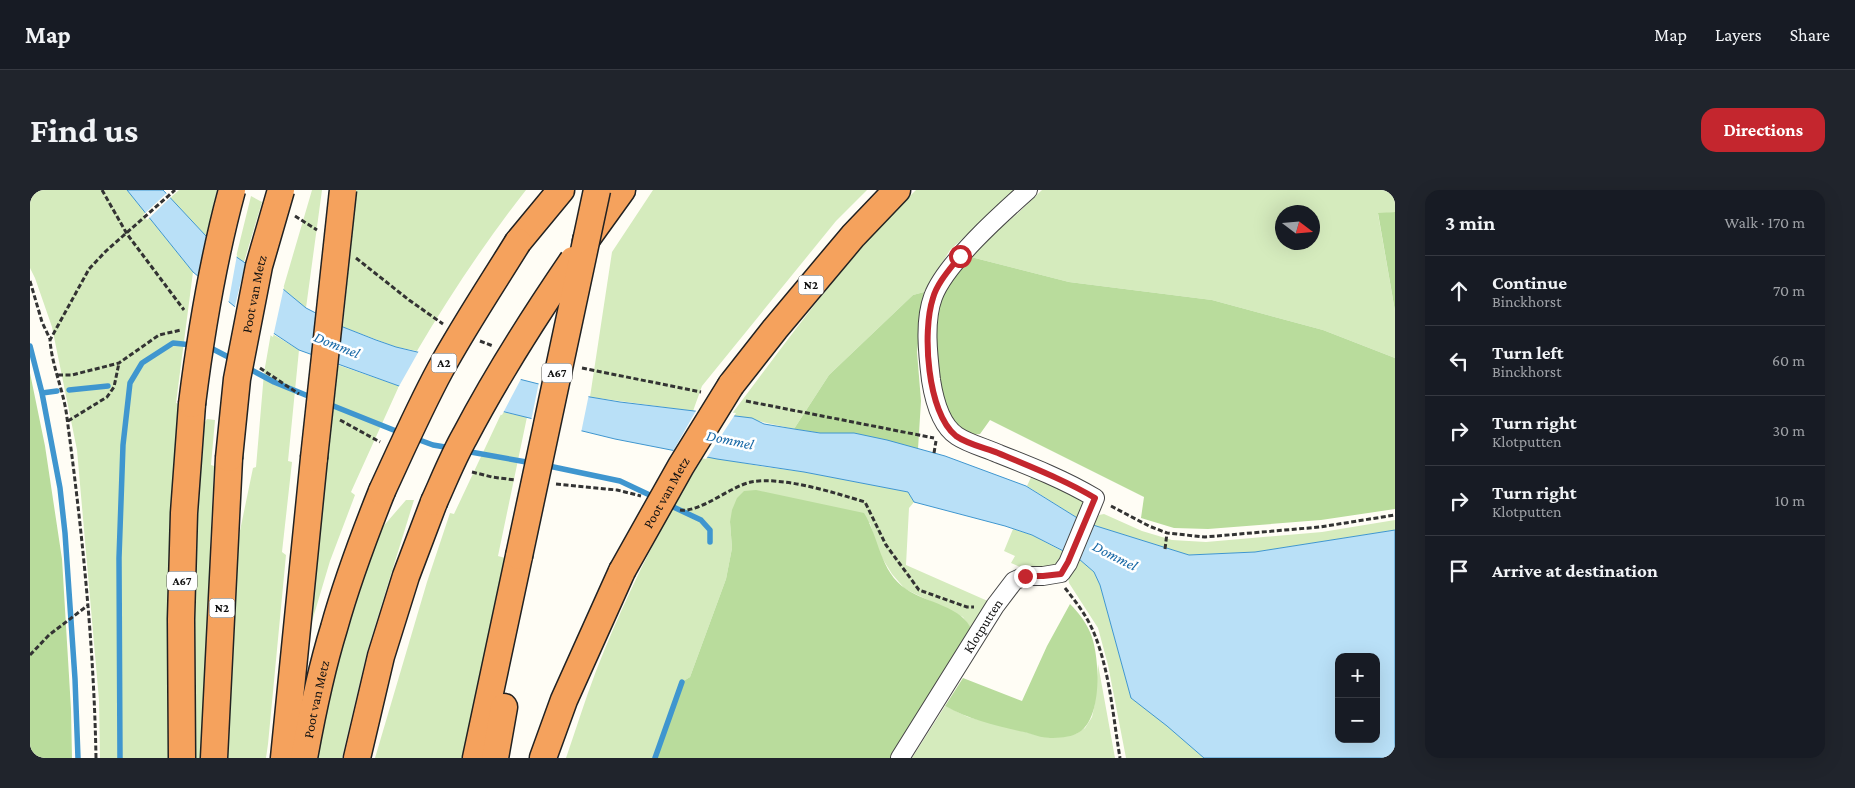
<!DOCTYPE html>
<meta charset="utf-8">
<style>
body{margin:0;font-family:"Crimson Pro",serif;background:#20242c;color:#f1f3f6}
.controls{position:absolute;right:15px;bottom:15px;display:grid;overflow:hidden;border-radius:10px;box-shadow:0 5px 20px #0002}
.controls button{width:45px;height:45px;display:grid;place-items:center;padding:0;border:0;border-bottom:1px solid #363941;background:#171b24;color:#f1f3f6;font:25px sans-serif}
.compass{position:absolute;left:1245px;top:15px;width:45px;height:45px;border-radius:50%;background:#171b24;box-shadow:0 5px 20px #0002;rotate:106deg}
.stop{position:absolute;width:15px;height:15px;margin:-11px;border:4px solid #c4262e;border-radius:50%;background:#fff}
.stop.end{background:#c4262e;border-color:#fff;box-shadow:0 1px 5px #0008}
.list{margin:0;padding:0;list-style:none}
h2{display:flex;justify-content:space-between;align-items:center;height:65px;margin:0;padding:0 20px;font-size:21px}
h2 small{font-size:16px;font-weight:400;color:#9ea1a6}
.list li{display:grid;grid-template-columns:32px 1fr auto;gap:15px;align-items:center;box-sizing:border-box;height:70px;padding:0 20px;border-top:1px solid #363941}
.list b{display:block;font-size:19px;white-space:nowrap}
.list p{margin:0;font-size:16px;white-space:nowrap;color:#9ea1a6}
.list em{font-size:16px;font-style:normal;color:#9ea1a6}
.icon{flex:none;width:28px;height:28px;fill:none;stroke:currentColor;stroke-width:2;stroke-linecap:round;stroke-linejoin:round}
.map{position:relative;flex:none;width:1365px;height:568px;overflow:hidden;border-radius:15px}
header{display:flex;align-items:center;gap:30px;box-sizing:border-box;height:70px;padding:0 25px;background:#171b24;border-bottom:1px solid #363941}
header strong{font-size:24px}
nav{display:flex;gap:28px;margin-inline-start:auto;font-size:18px}
.intro{display:flex;align-items:center;justify-content:space-between;box-sizing:border-box;height:120px;padding:0 30px}
h1{margin:0;font-size:35px}
.button{padding:12px 22px;border-radius:15px;background:#c4262e;color:#fff;font-size:18px;font-weight:700}
main{display:flex;gap:30px;padding:0 30px}
aside{flex:1;background:#171b24;border-radius:15px;box-shadow:0 5px 20px #0002}
.map>svg:first-child{display:block}
.green{fill:#d5ebbd;fill-rule:evenodd}
.forest{fill:#b9dc9c}
.water{fill:#b9e0f7;stroke:#3f96cf;fill-rule:evenodd}
.pier{fill:#fffdf5}
.lines{fill:none;stroke-linecap:round;stroke-linejoin:round}
.stream{stroke:#3f96cf;stroke-width:5.5}
.minor-casing{stroke:#444;stroke-width:20}
.highway-casing{stroke:#222;stroke-width:29}
.path{stroke:#333;stroke-width:3;stroke-dasharray:5 2.5;stroke-linecap:butt}
.minor{stroke:#fff;stroke-width:18}
.highway{stroke:#f5a25d;stroke-width:26}
.highway-bridge-casing{stroke:#222;stroke-width:29;stroke-linecap:butt}
.highway-bridge{stroke:#f5a25d;stroke-width:26}
.route{stroke:#c4262e;stroke-width:6}
.labels{text-anchor:middle;stroke-width:5;stroke-linejoin:round;paint-order:stroke}
.shield{fill:#fff;stroke:#585858;stroke-width:1}
.shield-label{font-size:12px;font-weight:bold;fill:#111}
.street-label{font-size:14px;fill:#111;stroke:#fff}
.water-label{font-size:15px;font-style:italic;fill:#1768a6;stroke:#fff}
</style>
<header>
<strong>Map</strong>
<nav><a>Map</a><a>Layers</a><a>Share</a></nav>
</header>
<div class="intro"><h1>Find us</h1><a class="button">Directions</a></div>
<main>
<div class="map">
<svg width="1365" height="568" viewBox="0 0 1365 568">
<rect width="100%" height="100%" fill="#fffdf5"/>
<path class="green" d="M 0,0 L 97,0 L 163,82 L 146,213 L 149,214 L 145,568 L 70,568 L 69,510 L 47,260 L 22,137 L 5,88 L 0,78 Z
M 149,0 L 187,0 L 176,46 L 140,8 Z
M 282,0 L 292,0 L 276,118 L 253,99 Z
M 326,0 L 496,0 C 456,51 420,105 387,161 L 366,157 L 313,137 Z
M 623,0 L 837,0 L 806,31 L 672,196 L 663,221 L 560,207 L 582,62 Z
M 886,0 L 987,0 L 920,60 L 894,102 L 883,105 L 799,185 L 764,239 L 701,225 C 760,147 816,68 886,0 Z
M 1012,0 L 1365,0 L 1365,22 L 1348,24 L 1365,121 L 1365,168 L 1293,140 L 1182,110 L 1039,92 L 937,66 L 987,24 ZM 1252,22 L 1282,22 L 1282,52 L 1252,52 Z
M 221,6 L 232,12 L 214,72 L 206,67 Z
M 241,143 L 269,160 L 258,271 L 262,272 L 252,362 L 256,365 L 238,554 L 236,568 L 195,568 L 206,360 L 223,278 L 226,277 L 234,183 Z
M 308,175 L 369,196 L 321,302 L 325,305 L 300,371 L 272,465 Z
M 472,222 L 497,227 L 468,366 L 475,368 L 433,568 L 345,568 L 397,392 L 420,323 L 424,324 Z
M 177,229 L 185,230 L 181,275 L 184,276 L 180,359 L 180,440 L 174,568 L 156,568 L 167,245 Z
M 674,266 L 736,277 L 774,282 L 878,302 L 884,312 L 879,318 L 876,375 L 960,412 L 942,441 L 933,427 L 875,399 L 862,384 L 849,363 L 840,333 L 700,332 L 702,358 L 696,389 L 660,487 L 652,492 L 625,568 L 536,568 C 546,539 555,510 566,481 C 595,407 631,334 674,266 Z
M 1003,283 L 1051,308 L 1055,314 L 1049,329 L 997,296 Z
M 376,310 L 384,310 L 337,462 L 312,568 L 284,568 L 308,457 L 344,347 Z
M 1074,324 L 1112,341 L 1142,350 L 1176,352 L 1292,342 L 1365,330 L 1365,340 L 1225,362 L 1159,365 L 1063,335 L 1069,325 Z
M 983,339 L 1002,345 L 1036,363 L 1026,376 L 990,377 L 981,373 L 985,366 L 974,361 Z
M 1049,369 L 1064,382 L 1070,395 L 1101,508 L 1137,535 L 1174,568 L 1096,568 L 1078,475 L 1068,438 L 1039,393 L 1038,386 Z
M 1068,474 L 1085,568 L 882,568 L 915,516 L 938,527 L 1019,548 L 1046,544 L 1055,538 L 1062,527 L 1065,513 Z"/>
<path class="forest" d="M 1365,22 L 1365,121 L 1348,23 Z
M 937,66 L 1039,92 L 1182,110 L 1293,140 L 1365,168 L 1365,319 L 1291,330 L 1178,339 L 1144,338 L 1111,328 L 1114,307 L 960,230 L 950,244 L 938,245 L 922,230 L 910,204 L 904,155 L 909,108 Z
M 894,102 L 887,162 L 891,211 L 888,259 L 824,243 L 790,243 L 764,239 L 799,185 L 883,105 Z
M 0,183 L 15,256 L 32,369 L 41,519 L 42,568 L 0,568 Z
M 726,300 L 834,323 C 849,347 850,382 876,399 C 896,413 933,416 942,441 L 863,568 L 625,568 L 652,492 L 660,487 L 696,389 L 702,358 L 700,332 L 702,320 L 707,308 L 714,301 Z
M 1040,414 C 1049,423 1055,431 1060,442 C 1070,464 1074,532 1046,544 C 1040,547 1028,548 1020,548 C 1012,548 1002,544 994,542 C 967,536 940,530 915,516 L 933,488 L 992,511 L 1017,456 Z"/>
<path class="water" d="M 97,0 L 133,0 L 176,46 L 253,99 L 276,118 L 313,137 L 346,150 L 366,157 L 438,174 L 489,189 L 560,207 L 590,212 L 722,228 L 734,234 L 764,239 L 790,243 L 824,243 L 857,250 L 915,266 L 996,296 L 1049,329 L 1063,335 L 1159,365 L 1225,362 L 1365,340 L 1365,568 L 1174,568 L 1137,536 L 1101,508 L 1070,395 L 1064,382 L 1049,369 L 1002,345 L 975,336 L 884,312 L 878,302 L 774,282 L 687,269 L 585,249 L 369,196 L 269,160 L 210,121 L 163,82 ZM 1309,467 L 1346,467 L 1346,549 L 1309,549 Z"/>
<path class="pier" d="M 138,2 L 142,6 L 117,30 L 113,25 Z
M 177,42 L 207,65 L 198,115 L 167,89 Z
M 216,71 L 254,97 L 243,147 L 204,120 Z
M 390,159 L 438,171 L 492,187 L 472,225 L 368,198 Z
M 509,192 L 559,204 L 551,243 L 501,231 Z
M 667,219 L 706,223 L 676,269 L 642,263 Z"/>
<g class="lines">
<path class="stream" d="M 0,156 L 12,203 L 30,298 L 35,343 L 45,489 L 48,568
M 177,156 L 204,170
M 216,177 L 244,192 L 283,208
M 39,200 L 78,196
M 12,203 L 27,201
M 296,213 L 371,243
M 384,248 L 403,255 L 421,258
M 435,261 L 502,273
M 514,275 L 590,291 L 626,308
M 637,314 L 671,330 L 680,340 L 680,352
M 90,568 L 89,368 L 93,255 L 100,193 L 112,173 L 143,153 L 162,155
M 625,568 L 652,492"/>
<defs>
<g id="minor">
<path id="s1" d="M 870,568 L 965,416 L 984,391 L 995,386 L 1013,386 L 1031,383 L 1038,373 L 1065,308 C 1035,290 1002,277 969,264 C 956,258 939,254 927,246 C 910,235 904,209 901,190 C 898,165 894,131 903,107 C 915,74 971,24 998,0"/>
</g>
<g id="highway">
<path d="M 556,50 L 592,0"/>
<path d="M 488,52 L 531,0"/>
<path d="M 701,195 L 745,139 L 823,46 L 867,0"/>
<path d="M 152,568 L 151,429 L 154,323 L 162,214"/>
<path d="M 184,568 L 199,268"/>
<path d="M 254,568 L 284,268"/>
<path id="s2" d="M 274,568 C 282,524 291,480 304,438 C 317,391 334,346 352,301"/>
<path d="M 327,568 L 351,466 L 376,386 L 404,312"/>
<path d="M 446,568 L 489,366"/>
<path d="M 465,568 L 474,517"/>
<path d="M 513,568 L 534,510 L 592,381"/>
</g>
</defs>
<use href="#minor" class="minor-casing"/>
<use href="#highway" class="highway-casing"/>
<path class="path" d="M 72,0 L 97,44 L 154,120
M 265,26 L 287,40
M 326,68 L 379,110 L 413,134
M 0,91 L 12,132 L 20,149
M 450,151 L 463,156
M 230,178 L 269,204
M 552,178 L 671,202
M 28,185 L 42,185 L 89,173 L 129,145 L 151,140
M 716,211 L 904,248
M 310,230 L 350,252
M 38,231 L 77,207 L 84,197 L 89,173
M 904,263 L 906,251
M 442,282 L 462,287 L 485,290
M 526,294 L 587,300 L 611,306
M 1081,316 L 1119,336 L 1137,343 L 1175,347 L 1290,337 L 1365,325
M 650,320 C 670,323 699,297 721,292 C 753,286 805,303 835,312 L 856,355 L 889,400 L 937,417 L 944,417
M 1135,359 L 1137,343
M 1035,398 C 1046,412 1057,426 1064,443 C 1080,482 1083,527 1090,568
M 0,465 L 19,445 L 57,416
M 66,568 C 64,455 52,340 37,228 C 34,201 22,177 20,150 L 59,79 L 76,61 L 145,0"/>
<use href="#minor" class="minor"/>
<use href="#highway" class="highway"/>
<defs>
<g id="highway-bridge">
<path d="M 162,214 C 171,142 183,70 202,0"/>
<path id="s3" d="M 199,268 L 207,189 L 229,76 L 251,0"/>
<path d="M 284,268 L 313,0"/>
<path d="M 352,301 C 371,260 389,219 410,180 C 434,136 462,94 488,52"/>
<path d="M 404,312 C 414,290 423,267 435,246 C 467,185 504,127 543,70"/>
<path d="M 489,366 L 567,0"/>
<path id="s4" d="M 592,381 L 651,276 L 701,195"/>
</g>
</defs>
<use href="#highway-bridge" class="highway-bridge-casing"/>
<use href="#highway-bridge" class="highway-bridge"/>
</g>
<g class="lines">
<path class="route" d="M 930,66 C 920,79 907,93 903,108 C 892,141 897,223 926,246 C 937,254 955,258 968,263 C 1001,277 1035,290 1065,308 L 1038,372 L 1031,384 L 1013,386 L 995,386"/>
</g>
<g class="labels">
<g class="shield">
<rect x="768.5" y="85.5" width="25" height="19" rx="4"/>
<rect x="401.5" y="163.5" width="25" height="19" rx="4"/>
<rect x="512" y="173.5" width="30" height="19" rx="4"/>
<rect x="137" y="381.5" width="30" height="19" rx="4"/>
<rect x="179.5" y="408.5" width="25" height="19" rx="4"/>
</g>
<g class="shield-label">
<text x="781" y="99">N2</text>
<text x="414" y="177">A2</text>
<text x="527" y="187">A67</text>
<text x="152" y="395">A67</text>
<text x="192" y="422">N2</text>
</g>
<g class="street-label">
<text dy="5" stroke="none"><textPath href="#s3" startOffset="166">Poot van Metz</textPath></text>
<text dy="5" stroke="none"><textPath href="#s4" startOffset="90">Poot van Metz</textPath></text>
<text dy="5" stroke="none"><textPath href="#s1" startOffset="156">Klotputten</textPath></text>
<text dy="5" stroke="none"><textPath href="#s2" startOffset="60">Poot van Metz</textPath></text>
</g>
<g class="water-label">
<text transform="translate(307 155) rotate(22)" y="5">Dommel</text>
<text transform="translate(700 250) rotate(12)" y="5">Dommel</text>
<text transform="translate(1085 366) rotate(27)" y="5">Dommel</text>
</g>
</g>
</svg>
<div class="controls">
<button>+</button>
<button>−</button>
</div>
<svg class="compass" viewBox="-18 -18 36 36"><path d="M0-13l5 13h-10z" fill="#e53935"/><path d="M0 13l5-13h-10z" fill="#9ea1a6"/></svg>
<div class="stop" style="left:930px;top:66px"></div>
<div class="stop end" style="left:995px;top:386px"></div>
</div>
<aside>
<h2>3 min<small>Walk · 170 m</small></h2>
<ul class="list">
<li><svg class="icon" aria-label="ahead" viewBox="0 0 24 24"><path d="M12 20V5M6 11l6-6 6 6"/></svg><div><b>Continue</b><p>Binckhorst</p></div><em>70 m</em></li>
<li><svg class="icon" aria-label="left" viewBox="0 0 24 24"><path d="M17 20v-9H6M10 6l-5 5 5 5"/></svg><div><b>Turn left</b><p>Binckhorst</p></div><em>60 m</em></li>
<li><svg class="icon" aria-label="right" viewBox="0 0 24 24"><path d="M7 20v-9h11M14 6l5 5-5 5"/></svg><div><b>Turn right</b><p>Klotputten</p></div><em>30 m</em></li>
<li><svg class="icon" aria-label="right" viewBox="0 0 24 24"><path d="M7 20v-9h11M14 6l5 5-5 5"/></svg><div><b>Turn right</b><p>Klotputten</p></div><em>10 m</em></li>
<li><svg class="icon" aria-label="arrive" viewBox="0 0 24 24"><path d="M6 21V4h12l-3 4 3 4H6"/></svg><div><b>Arrive at destination</b></div></li>
</ul>
</aside>
</main>
